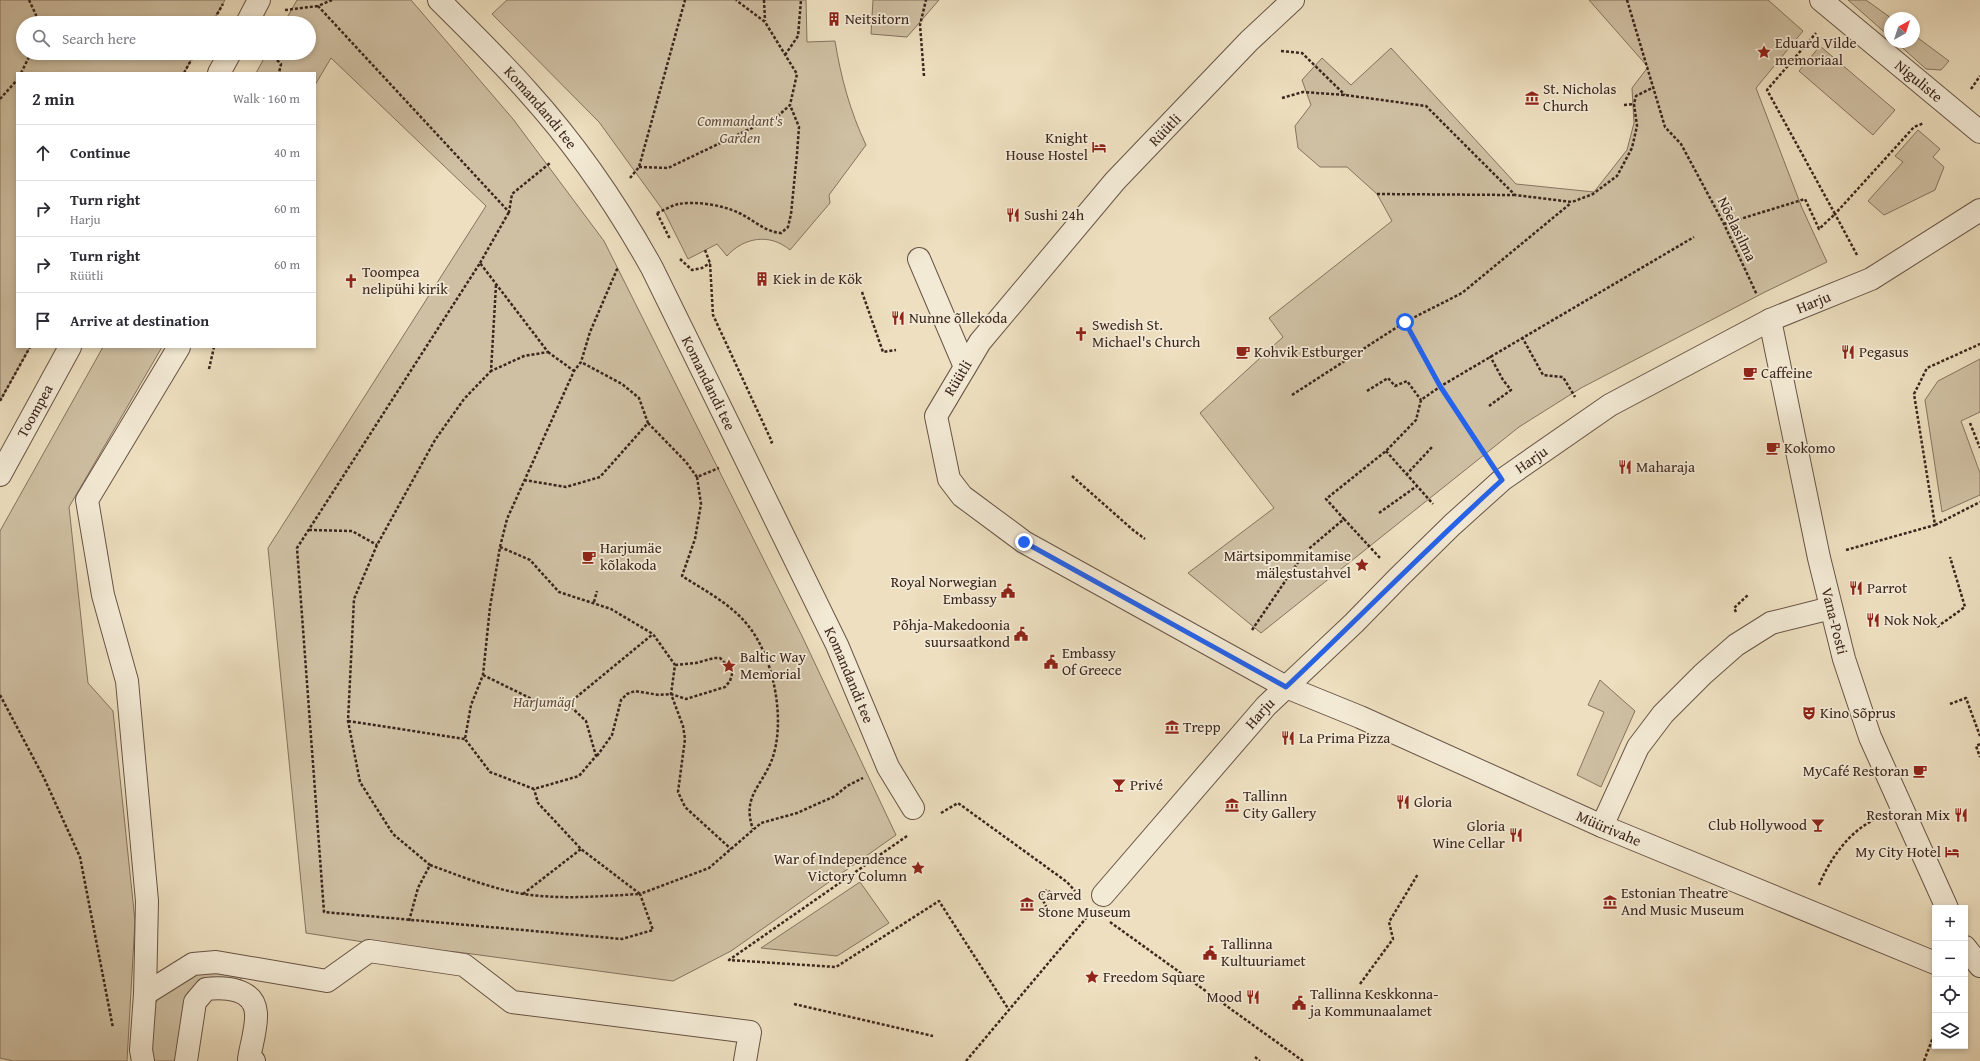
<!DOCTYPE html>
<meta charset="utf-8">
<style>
body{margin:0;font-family:"Gentium Book Plus",serif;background:#f7f7f7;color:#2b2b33}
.controls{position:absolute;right:12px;bottom:12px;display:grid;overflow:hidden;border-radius:0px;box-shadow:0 2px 6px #0003}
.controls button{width:36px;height:36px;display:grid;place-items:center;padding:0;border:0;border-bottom:1px solid #e1e1e2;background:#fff;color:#2b2b33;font:20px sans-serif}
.compass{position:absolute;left:1884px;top:12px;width:36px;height:36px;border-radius:50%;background:#fff;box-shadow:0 2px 6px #0003;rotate:39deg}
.stop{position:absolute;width:12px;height:12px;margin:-9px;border:3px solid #2563eb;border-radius:50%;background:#fff}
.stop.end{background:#2563eb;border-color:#fff;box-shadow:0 1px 4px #0008}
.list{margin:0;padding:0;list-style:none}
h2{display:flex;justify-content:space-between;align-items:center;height:52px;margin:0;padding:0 16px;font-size:17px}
h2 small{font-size:13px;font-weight:400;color:#7c7c81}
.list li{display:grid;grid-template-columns:26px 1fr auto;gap:12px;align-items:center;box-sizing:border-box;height:56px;padding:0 16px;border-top:1px solid #e1e1e2}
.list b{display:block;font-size:15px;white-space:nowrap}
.list p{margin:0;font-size:13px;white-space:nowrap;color:#7c7c81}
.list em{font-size:13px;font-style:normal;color:#7c7c81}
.icon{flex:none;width:22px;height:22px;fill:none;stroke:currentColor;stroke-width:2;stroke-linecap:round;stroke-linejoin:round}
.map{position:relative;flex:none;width:1980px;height:1061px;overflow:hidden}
.search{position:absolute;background:#fff;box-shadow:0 2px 6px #0003;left:16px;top:16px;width:300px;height:44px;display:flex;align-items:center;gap:10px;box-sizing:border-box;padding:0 14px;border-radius:22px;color:#7c7c81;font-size:15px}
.panel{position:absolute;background:#fff;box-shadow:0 2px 6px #0003;left:16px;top:72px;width:300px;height:276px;border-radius:0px}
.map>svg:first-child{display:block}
.green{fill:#cfc0a3;stroke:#867360}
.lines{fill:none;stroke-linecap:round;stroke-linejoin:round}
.minor-casing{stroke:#685446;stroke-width:24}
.path{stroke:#3c261d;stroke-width:2.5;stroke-dasharray:3 2;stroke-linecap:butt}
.minor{stroke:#f3ead5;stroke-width:22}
.route{stroke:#2563eb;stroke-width:5}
.labels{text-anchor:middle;stroke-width:3.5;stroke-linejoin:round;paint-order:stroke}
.poi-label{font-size:15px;fill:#3c261d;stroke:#f3ead5;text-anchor:start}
.street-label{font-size:15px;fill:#3c261d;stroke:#f3ead5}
.park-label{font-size:15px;font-style:italic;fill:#614c3e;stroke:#f3ead5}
</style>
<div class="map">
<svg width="1980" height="1061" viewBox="0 0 1980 1061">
<rect width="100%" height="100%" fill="#eddfbf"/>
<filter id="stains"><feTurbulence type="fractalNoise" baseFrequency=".005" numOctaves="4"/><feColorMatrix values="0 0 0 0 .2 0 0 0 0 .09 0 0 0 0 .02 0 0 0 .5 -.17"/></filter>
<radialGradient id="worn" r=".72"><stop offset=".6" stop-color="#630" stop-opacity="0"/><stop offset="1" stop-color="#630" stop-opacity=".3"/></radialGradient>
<path class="green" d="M 0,0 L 225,0 L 212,23 L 23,23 L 23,53 L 195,53 L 184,73 L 17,73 L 17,347 L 30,347 L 0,401 Z
M 297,0 L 411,0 L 513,119 L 604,241 L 802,636 L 896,835 L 731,951 L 673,981 L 457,952 L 389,946 L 306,933 L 268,548 L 486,206 L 331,58 L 315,85 L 315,73 L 256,73 L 267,53 L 309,53 L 309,23 L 284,23 Z
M 507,0 L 806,0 L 807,42 L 835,41 C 841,78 850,111 866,145 L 829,195 L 830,203 L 790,250 C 770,233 744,237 727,256 L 717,244 L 688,259 L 665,213 L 599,122 L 492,14 Z
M 873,0 L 939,0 L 907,37 L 871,34 Z
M 1589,0 L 1768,0 L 1803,31 L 1756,88 L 1802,208 L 1827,262 L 1765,292 L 1581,388 L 1519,427 L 1261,633 L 1188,573 L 1274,508 L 1200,413 L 1283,337 L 1269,318 L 1392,221 L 1377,194 L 1347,167 L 1320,167 L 1298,148 L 1295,126 L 1311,105 L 1302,80 L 1322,58 L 1351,85 L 1391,48 L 1516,184 L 1594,192 L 1627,150 L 1634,123 L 1632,88 L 1648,67 Z
M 1848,0 L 1866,0 L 1891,18 L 1890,37 Z
M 1914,35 L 1949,61 L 1941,70 L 1926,69 L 1896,42 L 1914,42 Z
M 1820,46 L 1895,110 L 1873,135 L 1799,71 Z
M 1918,130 L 1940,149 L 1933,157 L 1944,167 L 1935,190 L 1884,215 L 1868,201 L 1903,162 L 1895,156 Z
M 103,347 L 162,347 L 69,507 L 88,683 L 113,711 L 135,921 L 127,1061 L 13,1061 L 0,1058 L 0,531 Z
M 1980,359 L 1980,412 L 1961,421 L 1980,473 L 1980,495 L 1942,512 L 1925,400 L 1938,381 Z
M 1600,680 L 1635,711 L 1601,787 L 1577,775 L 1604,712 L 1588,705 Z
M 860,882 L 889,923 L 837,956 L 761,948 Z
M 196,971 L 242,974 L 240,984 L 212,977 L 202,982 L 178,1061 L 150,1061 L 153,1009 L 157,1000 Z"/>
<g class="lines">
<defs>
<g id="minor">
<path id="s1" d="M 439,0 C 469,30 500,60 528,92 C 576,145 617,205 652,268 L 837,645 L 888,767 L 913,808"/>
<path id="s2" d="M 1293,0 L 1249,41 L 1115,181 L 980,342 L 936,416 L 949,479 L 962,496 L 1024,542 L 1286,687 L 1360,717 L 1602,826 L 1935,963"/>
<path id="s3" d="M 1821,0 L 1980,132"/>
<path d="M 247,23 L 259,0"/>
<path d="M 219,73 L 230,53"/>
<path d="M 919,259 L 965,367"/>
<path id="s4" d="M 1770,320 L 1819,558 L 1844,659 L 1870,737 L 1947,908"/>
<path id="s5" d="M 0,475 L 70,347"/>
<path d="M 1602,826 L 1638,747 L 1663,714 L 1703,674 L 1736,645 L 1771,623 L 1831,608"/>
<path id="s6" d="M 1103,895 L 1266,706 L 1354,623 L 1398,578 L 1452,525 L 1502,480 L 1610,405 L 1770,320 L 1871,279 L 1980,210"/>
<path d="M 1965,947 L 1980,966"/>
<path d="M 145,994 L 193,964 L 216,962 L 327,981 L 369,951 L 464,965 L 512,1002 L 750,1032 L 745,1061"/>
<path d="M 143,1061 L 141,1050 L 145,994 L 147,901 L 127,681 L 103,595 L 87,500 L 179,347"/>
<path d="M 186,1061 L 195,1002 L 206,989 C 225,987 254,988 256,1013 C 257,1028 251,1045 249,1059 L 254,1061"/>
</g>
</defs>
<use href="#minor" class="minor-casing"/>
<path class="path" d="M 29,0 L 36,15 L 36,23
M 332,0 L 318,6 L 509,212 L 512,194 L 550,163
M 764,0 L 765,21
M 1627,0 L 1665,127 L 1681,144 L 1724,224 L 1757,295
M 285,10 L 318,6
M 212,23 L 223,4
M 1281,51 L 1302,53 L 1345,95
M 270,53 L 281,64 L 279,73
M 785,55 L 798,36 L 801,0
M 21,73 L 31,53
M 184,73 L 195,53
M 924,76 L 920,25 L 926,0
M 1971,89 L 1980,76
M 1282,98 L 1303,92 L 1345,95 L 1426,106 L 1515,195 L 1572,202 L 1593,194 L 1617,176 L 1632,148 L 1637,126 L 1634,104 L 1636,96 L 1652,88
M 0,99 L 17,80
M 1624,105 L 1634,104
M 639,167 L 668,168 L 779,115 L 790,105 L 797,74 L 765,22 L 736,0
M 630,178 L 639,167 L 685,0
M 1377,194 L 1514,195
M 657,213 C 664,210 671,206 678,204 C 696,201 723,205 739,213 C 754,220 765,232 781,233 L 788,227 L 791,214 L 797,154 L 799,127 L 790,105
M 657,213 L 670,239
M 1724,224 L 1805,199 L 1819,229 L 1835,214 L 1767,90 L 1816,33
M 705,250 L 710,263 L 713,315 L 772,442 L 769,444
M 1857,255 L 1835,214 L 1914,127 L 1924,123
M 680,259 L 692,270 L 702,268 L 710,263
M 480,263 L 509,212
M 496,285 L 491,371 L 524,356 L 548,352 L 480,263 L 297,548 L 324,912 L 622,939 L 653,930 L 640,894 L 709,868 L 761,823 L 797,813 L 835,796 L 847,786 L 863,778
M 862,292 L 883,352 L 896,350
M 1405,322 L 1441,386 L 1487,457
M 1522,337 L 1543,375 L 1563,377 L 1575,397
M 548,352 L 574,371
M 209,369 L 214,347
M 1367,391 L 1388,378 L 1395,386 L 1407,381 L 1421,400
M 1292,395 L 1405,322 L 1462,293 L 1571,203
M 0,401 L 30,347
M 1489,406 L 1511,390 L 1503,380 L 1490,356
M 648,423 L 686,462 L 697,477 L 719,468
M 1970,423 L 1980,448
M 1386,451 L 1433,504
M 1406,475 L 1433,446
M 1072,476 L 1133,530 L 1145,539
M 697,477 L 701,504 L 695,539 L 682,576 C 704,590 729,603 746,623 C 774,655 787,723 771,762 C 760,788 742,798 753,829
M 524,480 L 566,487 L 600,477 L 648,423 L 639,398 L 622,384 L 581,362
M 1379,513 L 1417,486
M 1344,519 L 1380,558
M 1935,525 L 1980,502
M 309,530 L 352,531 L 377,545
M 500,547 L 530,560 L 559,592 L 611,609 L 653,634 L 675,665 L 671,694 L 683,726 L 685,739 L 678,792 L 685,807 L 731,849
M 1846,550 L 1935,525 L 1914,394 L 1927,368 L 1980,344
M 594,602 L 597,591
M 1736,612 L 1734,608 L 1749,594
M 1937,627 L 1965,607 L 1950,557
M 1252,630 L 1305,552 L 1344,519 L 1326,499 L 1386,451 L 1416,420 L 1421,400 L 1441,386 L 1694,237
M 483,675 L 534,700 L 568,704 L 586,721 L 596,756 L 579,776 L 534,789 L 490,772 L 465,739 L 471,705 L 483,675 L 490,607 L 500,547 L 507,519 L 574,371 L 581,362 L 590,332 L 618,267
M 0,695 L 44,778 L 80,857 L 113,1028
M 568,704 L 653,634
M 1950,704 L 1966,698 L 1980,736
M 348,721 L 465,739
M 1980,744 L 1976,746 L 1980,757
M 597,756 L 612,735 L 621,700 L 627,694 L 635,691 L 659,695 L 671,694 L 686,699 L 725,687 L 730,681 L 732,674 L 728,666 L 720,658 L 714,658 L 696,663 L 675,665
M 941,813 L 958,803 L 1067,882 L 1075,891
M 907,836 L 729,960 L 836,967 L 939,901 L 1009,1010
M 430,865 C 460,876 492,889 524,894 C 563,900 601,896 640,894 L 581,849 L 538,803 L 534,789
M 1819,885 C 1830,859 1849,831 1876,819
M 523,894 L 581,849
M 1041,917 L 1046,906 L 1040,895 L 1047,890 L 1055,896 L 1076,894
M 409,921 L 418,888 L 430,865 L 393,834 L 360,782 L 348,721 L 354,599 L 377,545 L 435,440 L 464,399 L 491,371
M 1110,922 L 1303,1061
M 1360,984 L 1393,939 L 1389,922 L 1418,874
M 794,1004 L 933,1036
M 1255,1057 L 1260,1061
M 966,1061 L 1087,917
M 1924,1061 L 1935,1032"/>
<use href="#minor" class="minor"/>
</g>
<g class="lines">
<path class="route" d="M 1024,542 L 1286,687 C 1359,618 1428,547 1502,480 L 1440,386 L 1405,322"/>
</g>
<defs>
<symbol id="building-bare" viewBox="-9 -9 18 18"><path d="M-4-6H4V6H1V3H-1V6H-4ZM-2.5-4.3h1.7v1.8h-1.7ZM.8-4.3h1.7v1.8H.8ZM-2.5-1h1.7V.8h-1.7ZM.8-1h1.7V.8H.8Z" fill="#8f2418" stroke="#f3ead5" stroke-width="2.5" paint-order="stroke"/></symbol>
<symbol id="sight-bare" viewBox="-9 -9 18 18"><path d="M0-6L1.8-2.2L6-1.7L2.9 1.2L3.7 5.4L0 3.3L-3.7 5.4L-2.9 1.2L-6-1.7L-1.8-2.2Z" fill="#8f2418" stroke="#f3ead5" stroke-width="2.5" paint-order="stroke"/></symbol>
<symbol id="museum-bare" viewBox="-9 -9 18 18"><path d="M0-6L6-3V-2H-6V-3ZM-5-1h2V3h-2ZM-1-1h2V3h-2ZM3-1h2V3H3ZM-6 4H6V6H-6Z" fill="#8f2418" stroke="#f3ead5" stroke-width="2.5" paint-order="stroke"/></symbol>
<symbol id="hotel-bare" viewBox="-9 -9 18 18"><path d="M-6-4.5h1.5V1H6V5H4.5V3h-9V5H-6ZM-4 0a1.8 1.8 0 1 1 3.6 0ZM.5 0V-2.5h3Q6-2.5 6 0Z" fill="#8f2418" stroke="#f3ead5" stroke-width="2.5" paint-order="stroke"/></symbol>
<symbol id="restaurant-bare" viewBox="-9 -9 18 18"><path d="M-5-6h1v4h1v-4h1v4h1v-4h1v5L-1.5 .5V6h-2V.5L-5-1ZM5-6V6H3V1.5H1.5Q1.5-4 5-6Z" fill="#8f2418" stroke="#f3ead5" stroke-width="2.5" paint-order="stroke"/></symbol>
<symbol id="church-bare" viewBox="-9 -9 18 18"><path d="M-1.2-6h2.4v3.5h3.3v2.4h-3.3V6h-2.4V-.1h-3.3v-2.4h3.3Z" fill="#8f2418" stroke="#f3ead5" stroke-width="2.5" paint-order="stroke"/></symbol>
<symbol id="cafe-bare" viewBox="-9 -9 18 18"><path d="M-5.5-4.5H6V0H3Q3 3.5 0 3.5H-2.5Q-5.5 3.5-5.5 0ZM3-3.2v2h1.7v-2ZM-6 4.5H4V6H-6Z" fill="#8f2418" stroke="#f3ead5" stroke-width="2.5" paint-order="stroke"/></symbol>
<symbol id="civic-bare" viewBox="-9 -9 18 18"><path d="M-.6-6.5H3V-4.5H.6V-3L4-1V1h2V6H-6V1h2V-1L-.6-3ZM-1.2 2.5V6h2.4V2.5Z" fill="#8f2418" stroke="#f3ead5" stroke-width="2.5" paint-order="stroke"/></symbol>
<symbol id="theatre-bare" viewBox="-9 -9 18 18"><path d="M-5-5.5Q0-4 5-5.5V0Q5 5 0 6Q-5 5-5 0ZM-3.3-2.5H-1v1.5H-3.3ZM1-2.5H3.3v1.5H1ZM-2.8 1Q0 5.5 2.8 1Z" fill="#8f2418" stroke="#f3ead5" stroke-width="2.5" paint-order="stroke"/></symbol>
<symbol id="bar-bare" viewBox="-9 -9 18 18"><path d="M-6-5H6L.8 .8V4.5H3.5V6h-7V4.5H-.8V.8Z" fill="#8f2418" stroke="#f3ead5" stroke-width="2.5" paint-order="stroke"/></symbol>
</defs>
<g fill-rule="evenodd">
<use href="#building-bare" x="824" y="9" width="20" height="20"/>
<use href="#sight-bare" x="1754" y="42" width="20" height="20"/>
<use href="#museum-bare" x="1522" y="88" width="20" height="20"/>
<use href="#hotel-bare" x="1089" y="137" width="20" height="20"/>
<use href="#restaurant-bare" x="1003" y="205" width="20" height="20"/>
<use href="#building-bare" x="752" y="269" width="20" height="20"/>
<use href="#church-bare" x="341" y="271" width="20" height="20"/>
<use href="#restaurant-bare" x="888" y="308" width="20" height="20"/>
<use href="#church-bare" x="1071" y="324" width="20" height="20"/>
<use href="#cafe-bare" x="1233" y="342" width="20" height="20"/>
<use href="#restaurant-bare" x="1838" y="342" width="20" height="20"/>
<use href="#cafe-bare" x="1740" y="363" width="20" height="20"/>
<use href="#cafe-bare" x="1763" y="438" width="20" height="20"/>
<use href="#restaurant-bare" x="1615" y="457" width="20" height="20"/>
<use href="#cafe-bare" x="579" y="547" width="20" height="20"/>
<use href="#sight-bare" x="1352" y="555" width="20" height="20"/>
<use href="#restaurant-bare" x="1846" y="578" width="20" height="20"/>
<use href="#civic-bare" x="998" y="581" width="20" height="20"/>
<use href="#restaurant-bare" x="1863" y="610" width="20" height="20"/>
<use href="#civic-bare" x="1011" y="624" width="20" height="20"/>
<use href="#civic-bare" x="1041" y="652" width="20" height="20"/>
<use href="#sight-bare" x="719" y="656" width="20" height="20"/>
<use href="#theatre-bare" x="1799" y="703" width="20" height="20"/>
<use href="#museum-bare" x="1162" y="717" width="20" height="20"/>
<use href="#restaurant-bare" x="1278" y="728" width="20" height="20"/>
<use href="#cafe-bare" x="1910" y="761" width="20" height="20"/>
<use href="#bar-bare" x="1109" y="775" width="20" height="20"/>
<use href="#restaurant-bare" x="1393" y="792" width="20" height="20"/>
<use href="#museum-bare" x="1222" y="795" width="20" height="20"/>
<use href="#restaurant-bare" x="1951" y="805" width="20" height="20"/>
<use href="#bar-bare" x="1808" y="815" width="20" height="20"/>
<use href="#restaurant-bare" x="1506" y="825" width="20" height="20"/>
<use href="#hotel-bare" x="1942" y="842" width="20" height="20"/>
<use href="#sight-bare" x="908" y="858" width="20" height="20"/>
<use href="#museum-bare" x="1600" y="892" width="20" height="20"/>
<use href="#museum-bare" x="1017" y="894" width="20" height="20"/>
<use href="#civic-bare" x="1200" y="943" width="20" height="20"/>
<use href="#sight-bare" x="1082" y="967" width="20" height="20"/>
<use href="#restaurant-bare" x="1243" y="987" width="20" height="20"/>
<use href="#civic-bare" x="1289" y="993" width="20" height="20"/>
</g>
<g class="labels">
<g class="poi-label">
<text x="845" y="24">Neitsitorn</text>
<text x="1775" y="48">Eduard Vilde<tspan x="1775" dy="17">memoriaal</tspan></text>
<text x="1543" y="94">St. Nicholas<tspan x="1543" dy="17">Church</tspan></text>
<text x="1088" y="143" text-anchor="end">Knight<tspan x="1088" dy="17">House Hostel</tspan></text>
<text x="1024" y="220">Sushi 24h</text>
<text x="362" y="277">Toompea<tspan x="362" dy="17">nelipühi kirik</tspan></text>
<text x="773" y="284">Kiek in de Kök</text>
<text x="909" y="323">Nunne õllekoda</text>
<text x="1092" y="330">Swedish St.<tspan x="1092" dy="17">Michael's Church</tspan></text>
<text x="1254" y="357">Kohvik Estburger</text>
<text x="1859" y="357">Pegasus</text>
<text x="1761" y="378">Caffeine</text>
<text x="1784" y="453">Kokomo</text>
<text x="1636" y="472">Maharaja</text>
<text x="600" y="553">Harjumäe<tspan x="600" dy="17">kõlakoda</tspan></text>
<text x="1351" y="561" text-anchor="end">Märtsipommitamise<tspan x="1351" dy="17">mälestustahvel</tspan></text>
<text x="997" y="587" text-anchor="end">Royal Norwegian<tspan x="997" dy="17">Embassy</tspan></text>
<text x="1867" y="593">Parrot</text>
<text x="1884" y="625">Nok Nok</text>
<text x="1010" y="630" text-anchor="end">Põhja-Makedoonia<tspan x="1010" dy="17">suursaatkond</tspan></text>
<text x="1062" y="658">Embassy<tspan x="1062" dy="17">Of Greece</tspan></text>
<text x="740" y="662">Baltic Way<tspan x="740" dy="17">Memorial</tspan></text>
<text x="1820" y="718">Kino Sõprus</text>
<text x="1183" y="732">Trepp</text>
<text x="1299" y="743">La Prima Pizza</text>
<text x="1909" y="776" text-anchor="end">MyCafé Restoran</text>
<text x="1130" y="790">Privé</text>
<text x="1243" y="801">Tallinn<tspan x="1243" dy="17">City Gallery</tspan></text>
<text x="1414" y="807">Gloria</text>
<text x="1950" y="820" text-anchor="end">Restoran Mix</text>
<text x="1807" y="830" text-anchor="end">Club Hollywood</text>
<text x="1505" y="831" text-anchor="end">Gloria<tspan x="1505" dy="17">Wine Cellar</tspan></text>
<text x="1941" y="857" text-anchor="end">My City Hotel</text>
<text x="907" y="864" text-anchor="end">War of Independence<tspan x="907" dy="17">Victory Column</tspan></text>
<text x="1621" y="898">Estonian Theatre<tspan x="1621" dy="17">And Music Museum</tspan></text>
<text x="1038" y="900">Carved<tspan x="1038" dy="17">Stone Museum</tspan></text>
<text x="1221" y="949">Tallinna<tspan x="1221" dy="17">Kultuuriamet</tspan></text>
<text x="1103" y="982">Freedom Square</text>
<text x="1310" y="999">Tallinna Keskkonna-<tspan x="1310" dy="17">ja Kommunaalamet</tspan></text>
<text x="1242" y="1002" text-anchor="end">Mood</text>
</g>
<g class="street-label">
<text dy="5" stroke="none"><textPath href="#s3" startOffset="127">Niguliste</textPath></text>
<text dy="5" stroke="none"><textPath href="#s1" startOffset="148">Komandandi tee</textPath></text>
<text transform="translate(1165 130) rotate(-46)" y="5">Rüütli</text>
<text transform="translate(1737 229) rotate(64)" y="5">Nõelasilma</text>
<text dy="5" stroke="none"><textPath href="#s6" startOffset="936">Harju</textPath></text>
<text transform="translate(958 378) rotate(-59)" y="5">Rüütli</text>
<text dy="5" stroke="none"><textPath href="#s1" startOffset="472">Komandandi tee</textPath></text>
<text dy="5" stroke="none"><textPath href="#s5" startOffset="73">Toompea</textPath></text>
<text dy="5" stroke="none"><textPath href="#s6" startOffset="612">Harju</textPath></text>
<text dy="5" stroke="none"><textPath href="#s4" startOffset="308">Vana-Posti</textPath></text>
<text dy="5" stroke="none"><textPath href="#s1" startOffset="796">Komandandi tee</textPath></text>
<text dy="5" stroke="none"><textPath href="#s6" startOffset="240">Harju</textPath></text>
<text dy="5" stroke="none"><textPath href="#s2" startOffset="1365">Müürivahe</textPath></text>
</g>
<g class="park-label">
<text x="740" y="126">Commandant's<tspan x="740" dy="17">Garden</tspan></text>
<text x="544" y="707">Harjumägi</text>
</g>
</g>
<rect width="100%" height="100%" filter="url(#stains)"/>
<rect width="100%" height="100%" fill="url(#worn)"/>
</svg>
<div class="controls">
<button>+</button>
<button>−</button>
<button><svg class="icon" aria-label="locate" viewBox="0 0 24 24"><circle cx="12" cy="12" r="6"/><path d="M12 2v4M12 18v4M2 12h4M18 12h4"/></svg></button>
<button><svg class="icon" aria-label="layers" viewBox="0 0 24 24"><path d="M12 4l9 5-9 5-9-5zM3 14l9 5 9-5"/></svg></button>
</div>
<svg class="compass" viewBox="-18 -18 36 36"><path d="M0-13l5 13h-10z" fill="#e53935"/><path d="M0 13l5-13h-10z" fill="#7c7c81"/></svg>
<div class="stop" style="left:1405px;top:322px"></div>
<div class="stop end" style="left:1024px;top:542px"></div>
<div class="search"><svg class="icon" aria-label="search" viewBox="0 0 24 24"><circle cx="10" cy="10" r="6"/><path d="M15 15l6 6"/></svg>Search here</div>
<section class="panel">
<h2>2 min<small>Walk · 160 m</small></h2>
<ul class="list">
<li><svg class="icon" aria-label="ahead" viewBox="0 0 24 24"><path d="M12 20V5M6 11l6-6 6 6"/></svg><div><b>Continue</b></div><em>40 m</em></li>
<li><svg class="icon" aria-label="right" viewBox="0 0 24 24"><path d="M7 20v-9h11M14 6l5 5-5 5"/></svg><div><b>Turn right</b><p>Harju</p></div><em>60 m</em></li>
<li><svg class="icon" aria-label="right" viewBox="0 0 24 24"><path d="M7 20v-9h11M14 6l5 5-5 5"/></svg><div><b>Turn right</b><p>Rüütli</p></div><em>60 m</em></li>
<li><svg class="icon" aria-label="arrive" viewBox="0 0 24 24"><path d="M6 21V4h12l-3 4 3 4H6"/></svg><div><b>Arrive at destination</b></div></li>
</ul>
</section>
</div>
